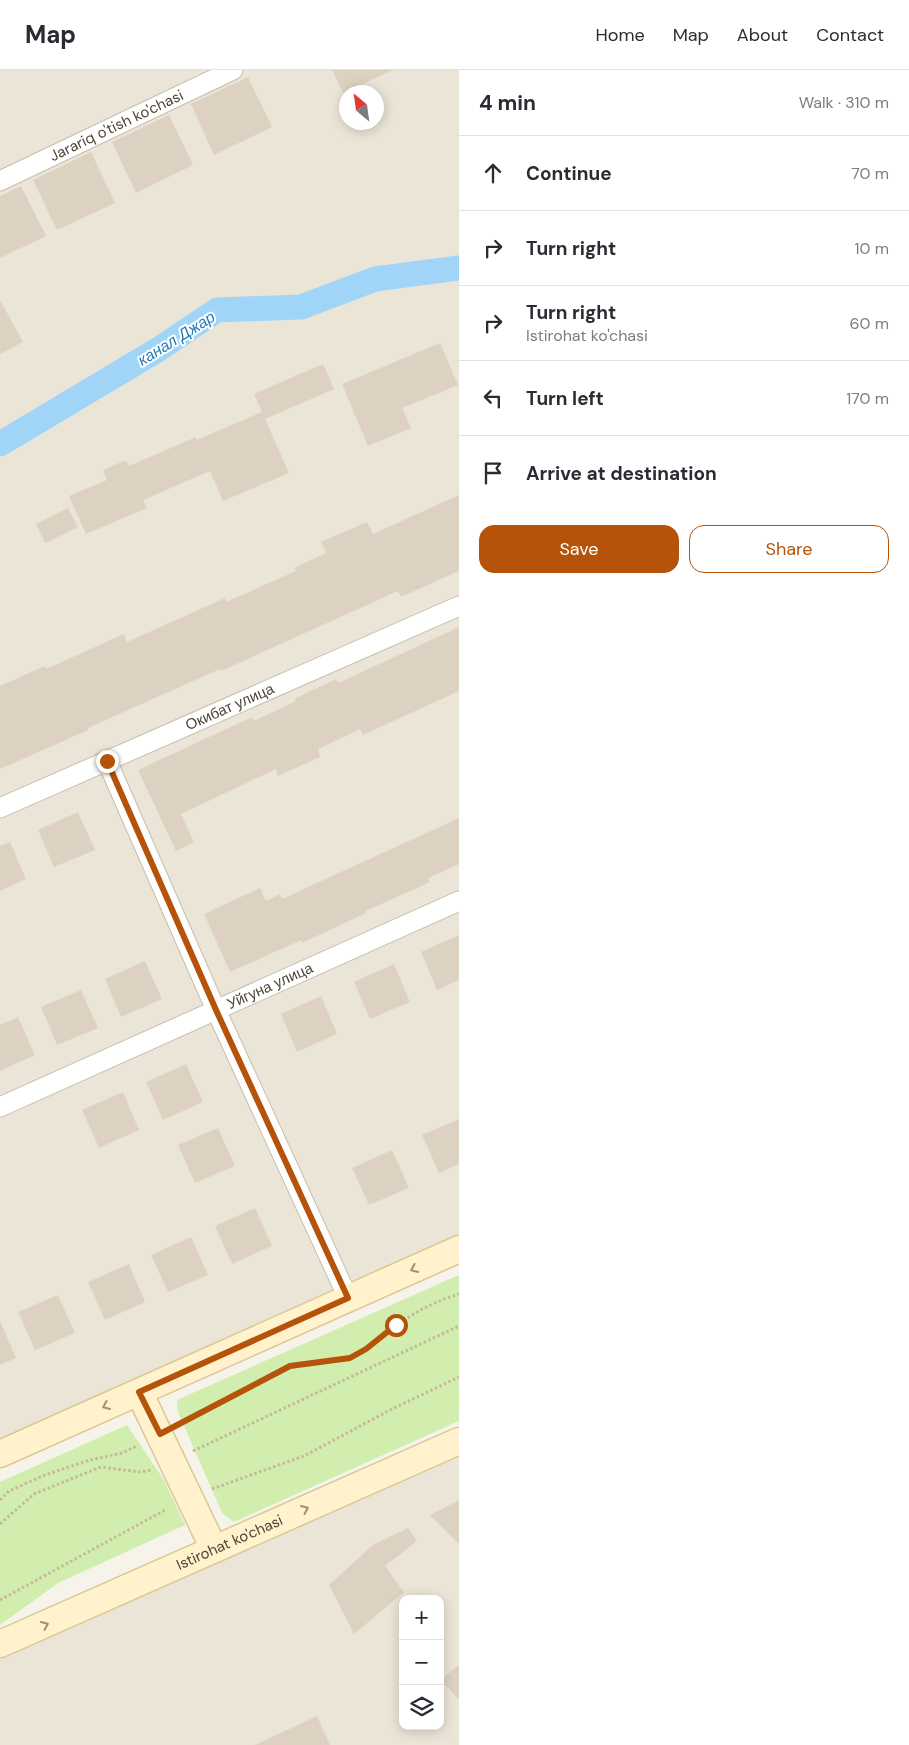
<!DOCTYPE html>
<meta charset="utf-8">
<style>
body{margin:0;font-family:"DM Sans",sans-serif;background:#f7f7f7;color:#2b2b33}
.controls{position:absolute;right:15px;bottom:15px;display:grid;overflow:hidden;border-radius:10px;box-shadow:0 2px 12px #0003}
.controls button{width:45px;height:45px;display:grid;place-items:center;padding:0;border:0;border-bottom:1px solid #e1e1e2;background:#fff;color:#2b2b33;font:25px sans-serif}
.compass{position:absolute;left:339px;top:15px;width:45px;height:45px;border-radius:50%;background:#fff;box-shadow:0 2px 12px #0003;rotate:331deg}
.stop{position:absolute;width:15px;height:15px;margin:-11px;border:4px solid #b45309;border-radius:50%;background:#fff}
.stop.end{background:#b45309;border-color:#fff;box-shadow:0 1px 5px #0008}
.list{margin:0;padding:0;list-style:none}
h2{display:flex;justify-content:space-between;align-items:center;height:65px;margin:0;padding:0 20px;font-size:21px}
h2 small{font-size:16px;font-weight:400;color:#7c7c81}
.list li{display:grid;grid-template-columns:32px 1fr auto;gap:15px;align-items:center;box-sizing:border-box;height:75px;padding:0 20px;border-top:1px solid #e1e1e2}
.list b{display:block;font-size:19px;white-space:nowrap}
.list p{margin:0;font-size:16px;white-space:nowrap;color:#7c7c81}
.list em{font-size:16px;font-style:normal;color:#7c7c81}
.actions{display:flex;gap:10px;padding:15px 20px}
.actions a{flex:1;padding:11px 0;border:1px solid #b45309;border-radius:15px;text-align:center;font-size:18px;color:#b45309}
.actions .main{background:#b45309;color:#fff}
.icon{flex:none;width:28px;height:28px;fill:none;stroke:currentColor;stroke-width:2;stroke-linecap:round;stroke-linejoin:round}
.map{position:relative;flex:none;width:459px;height:1675px;overflow:hidden}
header{display:flex;align-items:center;gap:30px;box-sizing:border-box;height:70px;padding:0 25px;background:#fff;border-bottom:1px solid #e1e1e2}
header strong{font-size:24px}
nav{display:flex;gap:28px;margin-inline-start:auto;font-size:18px}
main{display:flex}
aside{flex:1;background:#fff}
.map>svg:first-child{display:block}
.residential{fill:#ebe5d8;fill-rule:evenodd}
.green{fill:#d2eeaf}
.lines{fill:none;stroke-linecap:round;stroke-linejoin:round}
.canal{stroke:#a1d5f8;stroke-width:25}
.building{fill:#ddd2c1}
.minor-casing{stroke:#c6beae;stroke-width:21}
.secondary-casing{stroke:#dbc896;stroke-width:29}
.path{stroke:#c7b79b;stroke-width:3;stroke-dasharray:2.5 2.5;stroke-linecap:butt}
.minor{stroke:#fff;stroke-width:19}
.secondary{stroke:#fff2cc;stroke-width:26}
.oneway{stroke:#9d927a}
.route{stroke:#b45309;stroke-width:6}
.labels{text-anchor:middle;stroke-width:4;stroke-linejoin:round;paint-order:stroke}
.street-label{font-size:15px;fill:#4c4437;stroke:#fff}
.water-label{font-size:16px;font-style:italic;fill:#227bbc;stroke:#fff}
</style>
<header>
<strong>Map</strong>
<nav><a>Home</a><a>Map</a><a>About</a><a>Contact</a></nav>
</header>
<main>
<div class="map">
<svg width="459" height="1675" viewBox="0 0 459 1675">
<rect width="100%" height="100%" fill="#f6f3ea"/>
<path class="residential" d="M 0,0 L 459,0 L 459,1169 L 0,1374 ZM 347,22 L 377,22 L 377,52 L 347,52 Z
M 459,1371 L 459,1675 L 0,1675 L 0,1574 ZM 403,1529 L 440,1529 L 440,1656 L 403,1656 Z"/>
<path class="green" d="M 459,1205 L 459,1351 L 234,1452 L 222,1443 L 178,1342 L 177,1330 Z
M 127,1355 L 164,1410 L 185,1455 L 58,1513 L 0,1555 L 0,1412 Z"/>
<g class="lines">
<path class="canal" d="M 0,374 L 159,279 L 217,240 L 301,237 L 375,209 L 459,198"/>
</g>
<path class="building" d="M 332,0 L 393,0 L 343,23 Z
M 248,7 L 272,57 L 214,85 L 191,34 Z
M 169,45 L 193,95 L 136,123 L 112,72 Z
M 91,82 L 115,133 L 57,160 L 33,110 Z
M 21,116 L 46,166 L 0,188 L 0,126 Z
M 0,230 L 23,272 L 0,284 Z
M 440,273 L 458,315 L 402,338 L 411,358 L 368,376 L 342,314 Z
M 323,294 L 334,319 L 265,349 L 289,403 L 223,431 L 210,401 L 143,430 L 147,438 L 86,464 L 69,426 L 107,410 L 103,400 L 126,390 L 129,396 L 196,367 L 197,370 L 262,342 L 254,324 Z
M 459,425 L 459,501 L 401,527 L 398,521 L 221,601 L 220,599 L 88,658 L 88,660 L 0,699 L 0,616 L 45,596 L 46,599 L 124,564 L 127,572 L 225,528 L 226,532 L 296,501 L 294,498 L 326,483 L 321,472 L 367,452 L 373,464 Z
M 68,438 L 78,457 L 45,473 L 36,454 Z
M 459,557 L 459,621 L 363,665 L 360,659 L 318,679 L 320,687 L 278,706 L 276,699 L 181,744 L 194,772 L 176,781 L 138,700 L 252,647 L 254,651 L 296,631 L 294,629 L 336,609 L 338,613 Z
M 78,742 L 95,780 L 54,797 L 38,760 Z
M 459,748 L 459,794 L 428,808 L 430,812 L 366,841 L 366,843 L 302,873 L 301,870 L 230,902 L 204,844 L 260,818 L 266,831 L 280,824 L 282,829 Z
M 10,772 L 26,809 L 0,821 L 0,776 Z
M 459,865 L 459,910 L 437,920 L 421,882 Z
M 145,891 L 162,929 L 121,947 L 105,909 Z
M 394,894 L 410,932 L 370,949 L 354,912 Z
M 81,920 L 98,958 L 57,975 L 41,937 Z
M 321,926 L 337,964 L 297,982 L 281,944 Z
M 18,947 L 35,985 L 0,1001 L 0,955 Z
M 186,994 L 203,1032 L 163,1050 L 146,1012 Z
M 123,1022 L 139,1060 L 99,1078 L 82,1040 Z
M 459,1049 L 459,1094 L 439,1103 L 422,1065 Z
M 218,1058 L 235,1096 L 195,1113 L 178,1075 Z
M 392,1080 L 409,1118 L 369,1135 L 352,1098 Z
M 255,1138 L 272,1176 L 232,1194 L 215,1156 Z
M 191,1167 L 208,1205 L 168,1222 L 151,1185 Z
M 129,1194 L 145,1232 L 105,1250 L 88,1212 Z
M 58,1225 L 75,1263 L 35,1280 L 18,1242 Z
M 0,1251 L 16,1288 L 0,1295 Z
M 459,1430 L 459,1474 L 430,1445 Z
M 408,1458 L 417,1471 L 385,1496 L 404,1522 L 354,1564 L 329,1515 L 373,1475 Z
M 457,1596 L 459,1598 L 459,1630 L 441,1610 Z
M 317,1646 L 330,1675 L 255,1675 Z"/>
<g class="lines">
<defs>
<g id="minor">
<path id="s1" d="M 0,111 L 233,0"/>
<path d="M 107,691 L 216,940 L 348,1228"/>
<path id="s2" d="M 0,738 L 459,536"/>
<path id="s3" d="M 0,1037 L 459,831"/>
</g>
<g id="secondary">
<path d="M 139,1322 L 214,1479"/>
<path d="M 0,1384 L 459,1179"/>
<path id="s4" d="M 0,1574 L 459,1371"/>
</g>
</defs>
<use href="#minor" class="minor-casing"/>
<use href="#secondary" class="secondary-casing"/>
<path class="path" d="M 180,1353 L 290,1296 L 350,1288 L 366,1279 L 396,1255 L 422,1239 L 444,1229 L 459,1224
M 193,1381 L 459,1256
M 212,1419 L 304,1386 L 392,1339 L 459,1307
M 0,1430 L 9,1421 L 45,1405 L 90,1390 L 122,1383 L 137,1376
M 0,1454 L 34,1424 L 101,1397 L 140,1402 L 151,1400
M 0,1530 L 167,1439"/>
<use href="#minor" class="minor"/>
<use href="#secondary" class="secondary"/>
</g>
<defs><path id="oneway-chevron" d="M-2-3.5L2.5 0L-2 3.5" fill="none" stroke-width="1.6" stroke-linecap="round" stroke-linejoin="round" transform="scale(1.25)"/></defs>
<g class="oneway">
<use href="#oneway-chevron" transform="translate(414 1199) rotate(156)"/>
<use href="#oneway-chevron" transform="translate(106 1336) rotate(156)"/>
<use href="#oneway-chevron" transform="translate(305 1439) rotate(-24)"/>
<use href="#oneway-chevron" transform="translate(45 1555) rotate(-24)"/>
</g>
<g class="lines">
<path class="route" d="M 107,691 L 216,940 L 348,1228 L 139,1322 L 160,1364 L 290,1296 L 350,1288 L 366,1279 L 396,1255"/>
</g>
<g class="labels">
<g class="street-label">
<text dy="5" stroke="none"><textPath href="#s1" startOffset="129">Jarariq o'tish ko'chasi</textPath></text>
<text dy="5" stroke="none"><textPath href="#s2" startOffset="251">Окибат улица</textPath></text>
<text dy="5" stroke="none"><textPath href="#s3" startOffset="296">Уйгуна улица</textPath></text>
<text dy="5" stroke="none"><textPath href="#s4" startOffset="251">Istirohat ko'chasi</textPath></text>
</g>
<g class="water-label">
<text transform="translate(176 268) rotate(-32)" y="6">канал Джар</text>
</g>
</g>
</svg>
<div class="controls">
<button>+</button>
<button>−</button>
<button><svg class="icon" aria-label="layers" viewBox="0 0 24 24"><path d="M12 4l9 5-9 5-9-5zM3 14l9 5 9-5"/></svg></button>
</div>
<svg class="compass" viewBox="-18 -18 36 36"><path d="M0-13l5 13h-10z" fill="#e53935"/><path d="M0 13l5-13h-10z" fill="#7c7c81"/></svg>
<div class="stop" style="left:396px;top:1255px"></div>
<div class="stop end" style="left:107px;top:691px"></div>
</div>
<aside>
<h2>4 min<small>Walk · 310 m</small></h2>
<ul class="list">
<li><svg class="icon" aria-label="ahead" viewBox="0 0 24 24"><path d="M12 20V5M6 11l6-6 6 6"/></svg><div><b>Continue</b></div><em>70 m</em></li>
<li><svg class="icon" aria-label="right" viewBox="0 0 24 24"><path d="M7 20v-9h11M14 6l5 5-5 5"/></svg><div><b>Turn right</b></div><em>10 m</em></li>
<li><svg class="icon" aria-label="right" viewBox="0 0 24 24"><path d="M7 20v-9h11M14 6l5 5-5 5"/></svg><div><b>Turn right</b><p>Istirohat ko'chasi</p></div><em>60 m</em></li>
<li><svg class="icon" aria-label="left" viewBox="0 0 24 24"><path d="M17 20v-9H6M10 6l-5 5 5 5"/></svg><div><b>Turn left</b></div><em>170 m</em></li>
<li><svg class="icon" aria-label="arrive" viewBox="0 0 24 24"><path d="M6 21V4h12l-3 4 3 4H6"/></svg><div><b>Arrive at destination</b></div></li>
</ul>
<div class="actions"><a class="main">Save</a><a>Share</a></div>
</aside>
</main>
